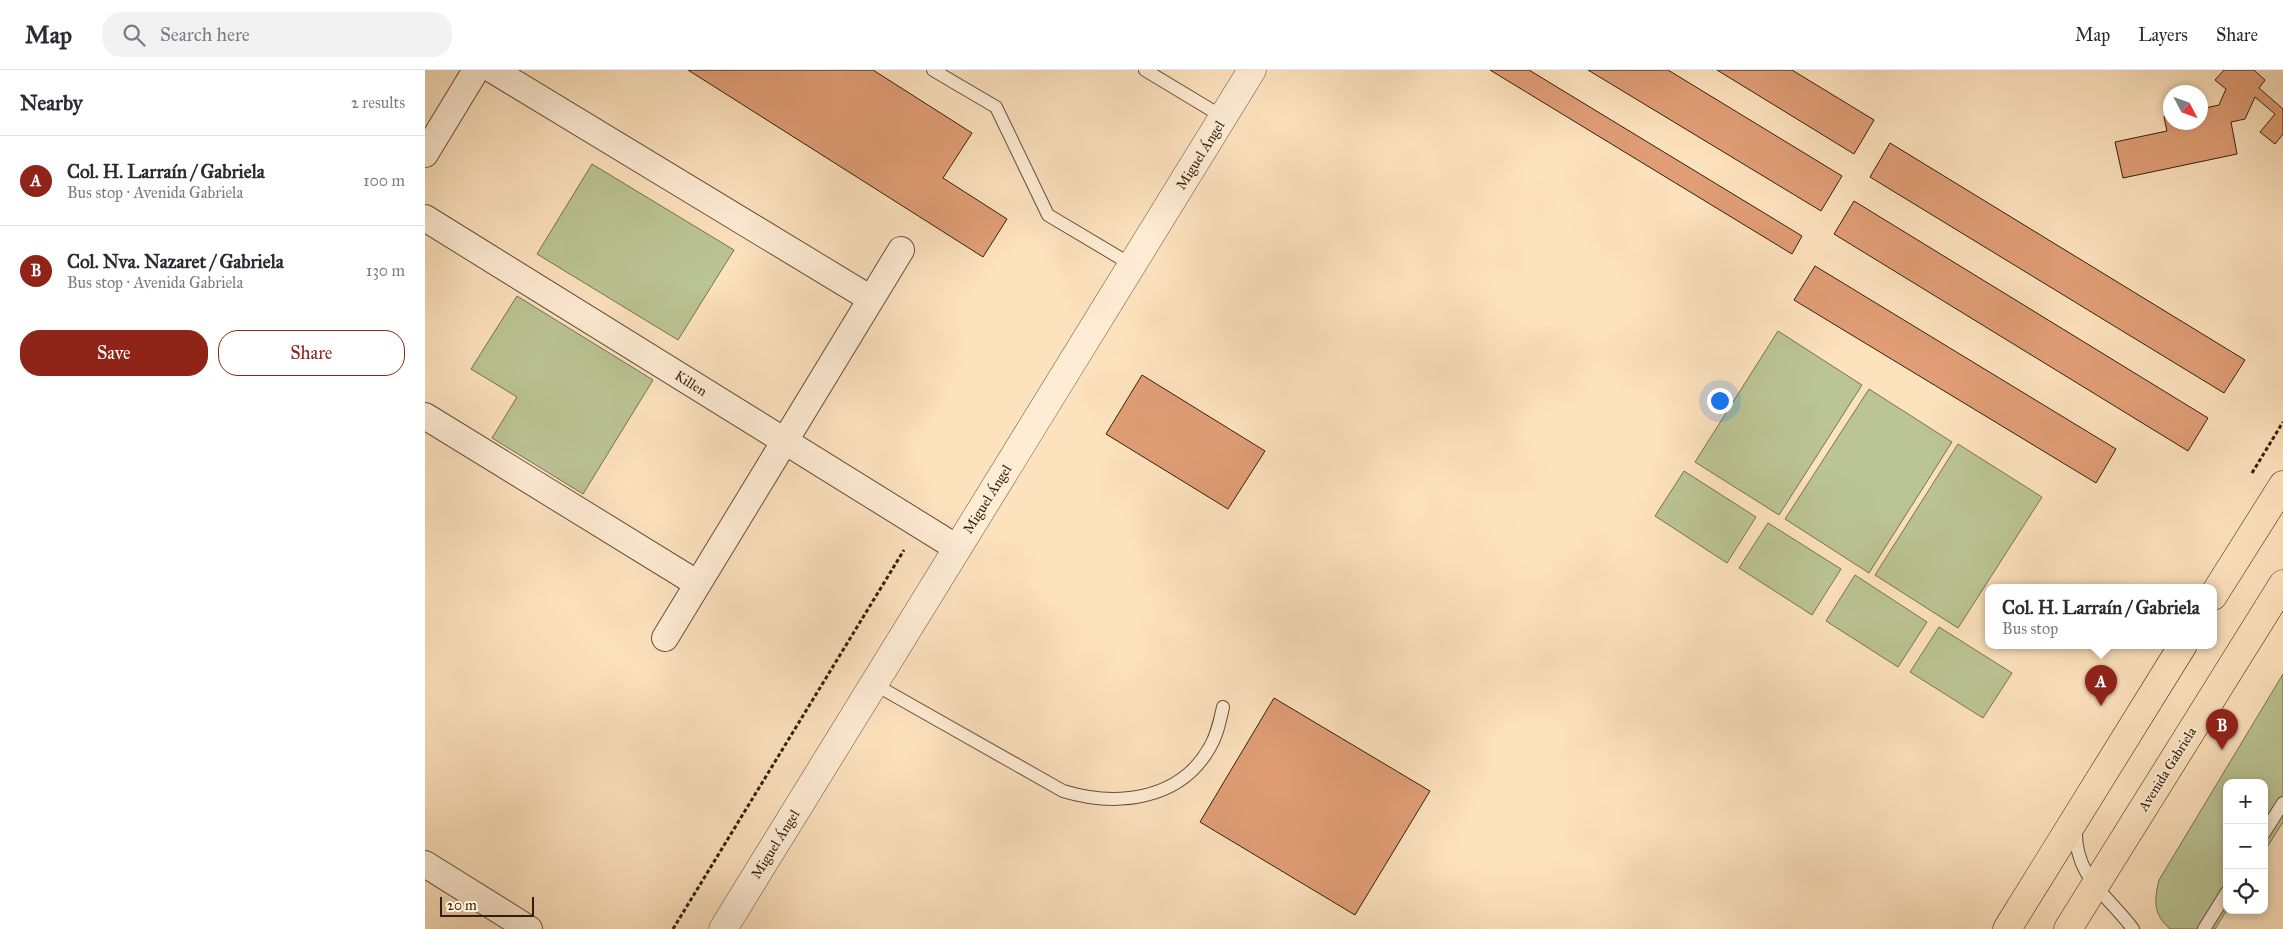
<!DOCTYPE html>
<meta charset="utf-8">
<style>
body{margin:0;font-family:"IM FELL Great Primer",serif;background:#f2f2f3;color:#2b2b33}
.controls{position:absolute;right:15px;bottom:15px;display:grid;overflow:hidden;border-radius:10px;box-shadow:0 2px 8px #0003}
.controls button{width:45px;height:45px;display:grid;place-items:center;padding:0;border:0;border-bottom:1px solid #e1e1e2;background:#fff;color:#2b2b33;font:25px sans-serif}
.compass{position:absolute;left:1738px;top:15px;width:45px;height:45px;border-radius:50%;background:#fff;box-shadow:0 2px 8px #0003;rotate:131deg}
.scale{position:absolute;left:15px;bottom:12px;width:94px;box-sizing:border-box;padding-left:5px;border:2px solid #33200a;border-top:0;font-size:14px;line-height:18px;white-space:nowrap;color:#33200a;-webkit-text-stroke:4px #feecd5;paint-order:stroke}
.you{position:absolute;left:1294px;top:330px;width:18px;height:18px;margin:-12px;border:4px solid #fff;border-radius:50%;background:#1a73e8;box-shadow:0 0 0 8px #1a73e833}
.badge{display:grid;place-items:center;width:32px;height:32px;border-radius:50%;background:#8f2418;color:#fff;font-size:16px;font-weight:700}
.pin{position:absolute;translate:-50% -41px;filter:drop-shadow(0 1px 2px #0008)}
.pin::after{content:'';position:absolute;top:26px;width:18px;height:15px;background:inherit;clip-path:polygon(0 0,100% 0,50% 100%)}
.popup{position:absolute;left:1560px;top:514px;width:232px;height:65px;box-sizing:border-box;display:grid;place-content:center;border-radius:10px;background:#fff;filter:drop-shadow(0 1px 4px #0005);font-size:16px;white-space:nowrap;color:#7c7c81}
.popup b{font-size:19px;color:#2b2b33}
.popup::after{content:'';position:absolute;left:50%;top:100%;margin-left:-10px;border:10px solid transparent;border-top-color:#fff}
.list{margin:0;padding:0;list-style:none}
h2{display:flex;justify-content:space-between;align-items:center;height:65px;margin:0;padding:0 20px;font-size:21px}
h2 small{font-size:16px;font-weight:400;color:#7c7c81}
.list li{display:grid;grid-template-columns:32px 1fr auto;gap:15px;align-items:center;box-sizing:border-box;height:90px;padding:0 20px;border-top:1px solid #e1e1e2}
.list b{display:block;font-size:19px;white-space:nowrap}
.list p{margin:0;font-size:16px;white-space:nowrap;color:#7c7c81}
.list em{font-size:16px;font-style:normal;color:#7c7c81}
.actions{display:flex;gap:10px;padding:15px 20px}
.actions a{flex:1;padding:11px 0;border:1px solid #8f2418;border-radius:20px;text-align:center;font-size:18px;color:#8f2418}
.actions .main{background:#8f2418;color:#fff}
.icon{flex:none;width:28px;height:28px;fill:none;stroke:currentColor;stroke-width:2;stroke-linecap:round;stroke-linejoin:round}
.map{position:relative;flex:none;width:1858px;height:859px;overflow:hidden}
header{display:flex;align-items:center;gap:30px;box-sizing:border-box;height:70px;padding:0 25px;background:#fff;border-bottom:1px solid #e1e1e2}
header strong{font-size:24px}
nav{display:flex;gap:28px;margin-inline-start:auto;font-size:18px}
.search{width:350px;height:45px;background:#f2f2f3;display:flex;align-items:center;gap:12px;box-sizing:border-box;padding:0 18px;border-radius:20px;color:#7c7c81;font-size:19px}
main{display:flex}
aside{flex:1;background:#fff}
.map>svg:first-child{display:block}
.green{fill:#bbc495;stroke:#777250}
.building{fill:#e19e76;stroke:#33200a}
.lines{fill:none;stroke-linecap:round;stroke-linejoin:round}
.service-casing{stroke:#665037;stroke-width:14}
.minor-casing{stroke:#665037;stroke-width:28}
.tertiary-casing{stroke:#665037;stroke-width:29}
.primary-casing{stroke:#33200a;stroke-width:29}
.path{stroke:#33200a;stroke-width:3;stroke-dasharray:4 2.5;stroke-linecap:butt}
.service{stroke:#feecd5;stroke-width:12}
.minor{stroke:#feecd5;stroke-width:26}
.tertiary{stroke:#feecd5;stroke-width:28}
.primary{stroke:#fde2be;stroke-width:28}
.labels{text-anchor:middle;stroke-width:4.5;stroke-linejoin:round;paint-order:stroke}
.street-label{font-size:14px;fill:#33200a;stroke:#feecd5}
</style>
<header>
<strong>Map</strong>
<div class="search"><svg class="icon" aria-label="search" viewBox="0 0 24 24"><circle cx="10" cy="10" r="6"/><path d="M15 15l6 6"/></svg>Search here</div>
<nav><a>Map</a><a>Layers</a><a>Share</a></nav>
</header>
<main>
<aside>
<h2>Nearby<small>2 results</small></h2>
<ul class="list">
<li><span class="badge">A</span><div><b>Col. H. Larraín / Gabriela</b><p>Bus stop · Avenida Gabriela</p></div><em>100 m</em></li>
<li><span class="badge">B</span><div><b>Col. Nva. Nazaret / Gabriela</b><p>Bus stop · Avenida Gabriela</p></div><em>130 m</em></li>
</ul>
<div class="actions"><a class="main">Save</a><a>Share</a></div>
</aside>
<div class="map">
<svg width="1858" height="859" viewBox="0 0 1858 859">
<rect width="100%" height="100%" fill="#fde2be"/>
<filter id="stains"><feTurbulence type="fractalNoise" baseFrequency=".004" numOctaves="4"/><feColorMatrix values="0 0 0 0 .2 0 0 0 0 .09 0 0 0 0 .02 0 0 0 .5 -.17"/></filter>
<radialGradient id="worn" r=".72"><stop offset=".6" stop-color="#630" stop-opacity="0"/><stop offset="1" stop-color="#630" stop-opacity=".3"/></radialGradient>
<path class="green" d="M 167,94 L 309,180 L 253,270 L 112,184 Z
M 92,226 L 228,310 L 158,424 L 67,368 L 92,327 L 46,299 Z
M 1353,261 L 1437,315 L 1354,445 L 1270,392 Z
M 1444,319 L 1527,372 L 1444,503 L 1360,449 Z
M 1533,374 L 1617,427 L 1533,558 L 1450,505 Z
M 1259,401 L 1331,447 L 1302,493 L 1230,446 Z
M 1343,453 L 1416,499 L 1387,545 L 1314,498 Z
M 1430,505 L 1502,552 L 1473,597 L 1401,551 Z
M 1514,557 L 1587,603 L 1558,648 L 1485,602 Z
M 1858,604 L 1858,752 L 1839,782 L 1839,713 L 1802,713 L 1802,840 L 1790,859 L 1745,859 C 1728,844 1729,831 1734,810 Z"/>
<path class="building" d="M 263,0 L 448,0 L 547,63 L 518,108 L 582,149 L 558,187 Z
M 1065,0 L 1104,0 L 1377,166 L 1367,184 Z
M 1163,0 L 1243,0 L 1417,106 L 1396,141 Z
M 1292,0 L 1367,0 L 1449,50 L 1429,84 Z
M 1799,0 L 1829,0 L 1840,10 L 1834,18 L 1858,39 L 1858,64 L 1850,74 L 1835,62 L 1850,44 L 1830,27 L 1820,49 L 1806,52 L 1812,84 L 1698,108 L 1690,72 L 1742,61 L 1739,47 L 1746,45 L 1746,52 L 1776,52 L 1776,39 L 1794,35 L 1801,19 L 1790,10 Z
M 1465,73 L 1820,290 L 1799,323 L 1445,107 Z
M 1429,131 L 1783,348 L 1763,381 L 1409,164 Z
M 1390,196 L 1691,379 L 1671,413 L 1369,230 Z
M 717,305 L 840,381 L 803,439 L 681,364 Z
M 849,628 L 1005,721 L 930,845 L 775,752 Z"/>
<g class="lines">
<defs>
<path id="service" d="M 508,0 L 571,37 L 623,145 L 707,195
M 720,0 L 798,47
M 449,614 L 638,721 C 691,737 755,731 785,677 C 792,665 795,651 798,637
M 1651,758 C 1649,807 1682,824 1708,859
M 1839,763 L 1858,733
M 1779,859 L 1802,822"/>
<path id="minor" d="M 68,0 L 446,229
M 0,84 L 51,0
M 0,148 L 532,478
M 0,346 L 273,514
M 240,568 L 476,180
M 0,794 L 104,859"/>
<path id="tertiary" d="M 298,859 L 827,0"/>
<path id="primary" d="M 1788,526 L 1858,415
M 1582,859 L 1758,575
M 1643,859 L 1858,514"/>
</defs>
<use href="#service" class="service-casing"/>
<use href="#minor" class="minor-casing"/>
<use href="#tertiary" class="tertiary-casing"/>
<use href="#primary" class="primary-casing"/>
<path class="path" d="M 1827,403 L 1858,352
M 248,859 L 479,480"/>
<use href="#service" class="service"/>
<use href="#minor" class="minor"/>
<use href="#tertiary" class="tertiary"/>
<use href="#primary" class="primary"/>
</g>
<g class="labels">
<g class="street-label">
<text transform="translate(775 85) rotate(-58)" y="5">Miguel Ángel</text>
<text transform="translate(266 313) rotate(32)" y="5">Killen</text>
<text transform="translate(562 429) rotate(-58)" y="5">Miguel Ángel</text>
<text transform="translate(1742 699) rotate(-58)" y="5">Avenida Gabriela</text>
<text transform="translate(350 774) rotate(-58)" y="5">Miguel Ángel</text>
</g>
</g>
<rect width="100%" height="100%" filter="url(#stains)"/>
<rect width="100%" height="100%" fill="url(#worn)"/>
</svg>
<div class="controls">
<button>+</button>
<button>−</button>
<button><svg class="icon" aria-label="locate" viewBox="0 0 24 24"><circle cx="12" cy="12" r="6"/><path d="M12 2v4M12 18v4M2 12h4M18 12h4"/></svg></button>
</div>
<svg class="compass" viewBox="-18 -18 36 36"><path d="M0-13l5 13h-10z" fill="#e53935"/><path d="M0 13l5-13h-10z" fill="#7c7c81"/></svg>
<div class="scale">20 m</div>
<div class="you"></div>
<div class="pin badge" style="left:1676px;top:636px">A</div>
<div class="popup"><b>Col. H. Larraín / Gabriela</b>Bus stop</div>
<div class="pin badge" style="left:1797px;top:680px">B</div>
</div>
</main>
